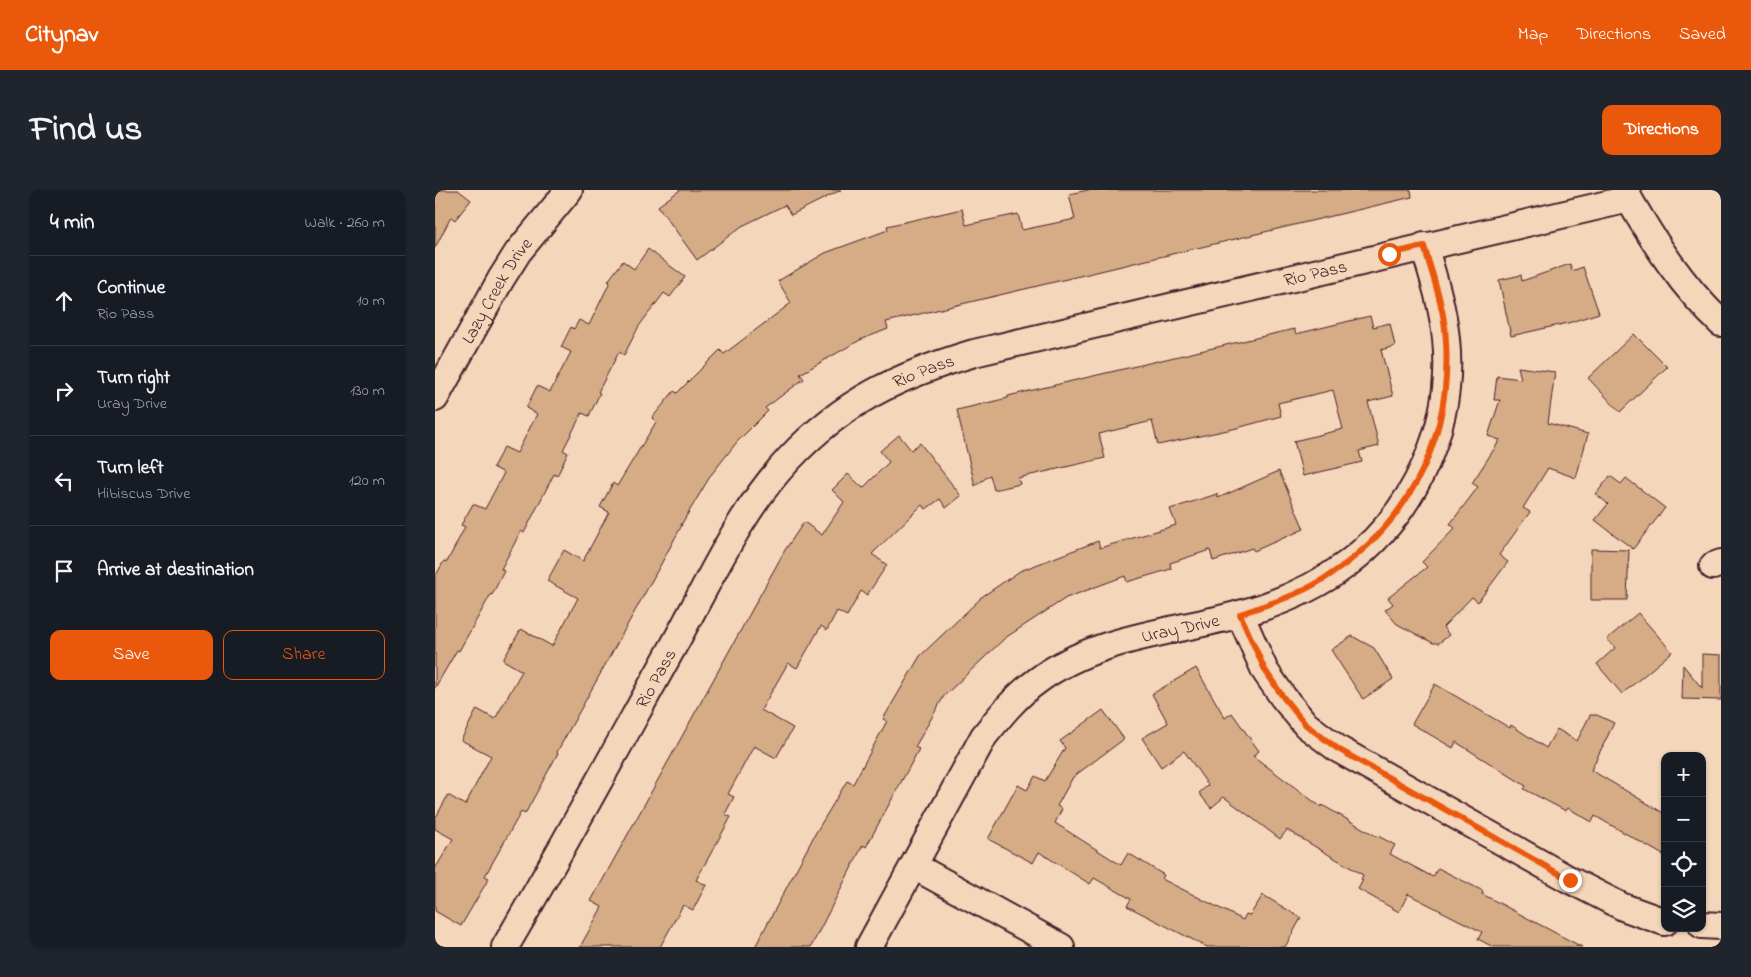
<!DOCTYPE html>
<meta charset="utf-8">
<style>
body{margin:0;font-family:"Indie Flower",sans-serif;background:#20242c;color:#f1f3f6}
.controls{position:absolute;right:15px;bottom:15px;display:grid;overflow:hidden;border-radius:10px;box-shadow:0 1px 4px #0004}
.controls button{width:45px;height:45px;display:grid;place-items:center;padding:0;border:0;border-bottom:1px solid #363941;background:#171b24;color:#f1f3f6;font:25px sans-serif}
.stop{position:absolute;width:15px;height:15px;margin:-11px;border:4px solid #ea580c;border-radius:50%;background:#fff}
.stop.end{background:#ea580c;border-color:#fff;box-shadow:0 1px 5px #0008}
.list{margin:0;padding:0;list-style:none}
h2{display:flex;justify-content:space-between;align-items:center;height:65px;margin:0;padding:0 20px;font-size:21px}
h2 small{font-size:16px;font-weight:400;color:#9ea1a6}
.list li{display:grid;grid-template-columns:32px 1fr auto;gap:15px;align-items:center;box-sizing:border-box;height:90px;padding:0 20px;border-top:1px solid #363941}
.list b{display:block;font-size:19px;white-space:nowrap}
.list p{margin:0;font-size:16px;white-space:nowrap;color:#9ea1a6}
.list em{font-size:16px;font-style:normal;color:#9ea1a6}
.actions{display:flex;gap:10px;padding:15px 20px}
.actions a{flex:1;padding:11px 0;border:1px solid #ea580c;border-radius:10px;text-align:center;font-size:18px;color:#ea580c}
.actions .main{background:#ea580c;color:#fff}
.icon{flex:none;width:28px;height:28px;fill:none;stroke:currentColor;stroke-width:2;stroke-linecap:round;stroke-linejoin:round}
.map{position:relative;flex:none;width:1286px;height:757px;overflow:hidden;border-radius:10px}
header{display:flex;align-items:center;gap:30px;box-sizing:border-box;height:70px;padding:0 25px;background:#ea580c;color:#fff}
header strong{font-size:24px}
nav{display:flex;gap:28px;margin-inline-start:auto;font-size:18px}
.intro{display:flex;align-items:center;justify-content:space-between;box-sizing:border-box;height:120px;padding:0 30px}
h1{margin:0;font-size:35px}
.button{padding:12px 22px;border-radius:10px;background:#ea580c;color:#fff;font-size:18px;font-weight:700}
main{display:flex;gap:30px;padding:0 30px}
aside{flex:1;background:#171b24;border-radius:10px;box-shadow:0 1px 4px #0004}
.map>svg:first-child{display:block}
.building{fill:#d5ac86;stroke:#4a1f2b}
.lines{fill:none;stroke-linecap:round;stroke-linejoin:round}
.minor-casing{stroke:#4a1f2b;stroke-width:30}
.minor{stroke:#f4d7bb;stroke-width:26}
.route{stroke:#ea580c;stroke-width:6}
.labels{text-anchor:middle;stroke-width:4;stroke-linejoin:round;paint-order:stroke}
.street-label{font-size:18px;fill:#4a1f2b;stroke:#f4d7bb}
</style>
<header>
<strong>Citynav</strong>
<nav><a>Map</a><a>Directions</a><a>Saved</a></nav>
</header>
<div class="intro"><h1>Find us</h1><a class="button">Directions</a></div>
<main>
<aside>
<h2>4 min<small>Walk · 260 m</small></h2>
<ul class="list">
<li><svg class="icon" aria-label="ahead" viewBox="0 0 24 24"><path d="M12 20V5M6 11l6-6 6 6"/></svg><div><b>Continue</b><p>Rio Pass</p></div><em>10 m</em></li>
<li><svg class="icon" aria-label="right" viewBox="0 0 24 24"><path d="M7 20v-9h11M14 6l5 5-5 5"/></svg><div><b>Turn right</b><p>Uray Drive</p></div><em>130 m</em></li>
<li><svg class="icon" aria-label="left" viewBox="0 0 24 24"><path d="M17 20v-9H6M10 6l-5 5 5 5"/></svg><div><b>Turn left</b><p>Hibiscus Drive</p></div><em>120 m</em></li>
<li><svg class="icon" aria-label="arrive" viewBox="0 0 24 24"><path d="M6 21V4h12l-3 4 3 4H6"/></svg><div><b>Arrive at destination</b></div></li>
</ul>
<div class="actions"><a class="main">Save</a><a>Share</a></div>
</aside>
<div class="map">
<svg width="1286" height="757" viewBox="0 0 1286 757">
<rect width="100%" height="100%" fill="#f4d7bb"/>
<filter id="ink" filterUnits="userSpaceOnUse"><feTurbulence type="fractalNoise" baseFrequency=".02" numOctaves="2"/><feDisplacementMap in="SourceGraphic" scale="10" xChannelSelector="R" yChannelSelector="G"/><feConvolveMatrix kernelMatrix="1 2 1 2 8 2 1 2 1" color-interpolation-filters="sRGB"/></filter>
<g filter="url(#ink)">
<path class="building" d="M 0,0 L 23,0 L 36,10 L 20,30 L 16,27 L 0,58 Z
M 245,0 L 406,0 L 356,25 L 350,15 L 307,36 L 262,70 L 223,16 Z
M 653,0 L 976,0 L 977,7 L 451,132 L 453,139 L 425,150 L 365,184 L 369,189 L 330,218 L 333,221 L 302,252 L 276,285 L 246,335 L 247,335 L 226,374 L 122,562 L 123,563 L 90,624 L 86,622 L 50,686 L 54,688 L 26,736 L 0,721 L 0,679 L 18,649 L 0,639 L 0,629 L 13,605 L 30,615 L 56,566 L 26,550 L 42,519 L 60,529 L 87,481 L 68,470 L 86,439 L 117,456 L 143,408 L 112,391 L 129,360 L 148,371 L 174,322 L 165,317 L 178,293 L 182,296 L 221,232 L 217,228 L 239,201 L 242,203 L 285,160 L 289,164 L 356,113 L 343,91 L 390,63 L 453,40 L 452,36 L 527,19 L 531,35 L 583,24 L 587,40 L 640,29 L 634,4 Z
M 213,59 L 250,87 L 235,107 L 229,103 L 204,136 L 189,165 L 184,162 L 163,202 L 165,203 L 154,226 L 147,223 L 128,260 L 133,263 L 122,286 L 119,284 L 89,343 L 86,341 L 66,379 L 69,381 L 57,405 L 56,404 L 24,461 L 22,460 L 0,498 L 0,387 L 9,371 L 12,372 L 30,337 L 26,335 L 38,314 L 50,319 L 69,283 L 58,277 L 69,257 L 82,263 L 102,224 L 91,218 L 102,196 L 115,202 L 136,162 L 126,157 L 136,137 L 139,139 L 144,130 L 154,135 L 175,92 L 173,91 L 188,71 L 199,79 Z
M 1135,74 L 1137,81 L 1148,77 L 1164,123 L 1133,133 L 1076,146 L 1064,90 L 1086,85 L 1087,91 Z
M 935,126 L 938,137 L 955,133 L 960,156 L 946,160 L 958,206 L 933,212 L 944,256 L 924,261 L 927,272 L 868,286 L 859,251 L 908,239 L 898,200 L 843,213 L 846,226 L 802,238 L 723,255 L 717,231 L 664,244 L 670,268 L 583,288 L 585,294 L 559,300 L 555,285 L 540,296 L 522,220 L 573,208 L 573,206 L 859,139 L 861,144 Z
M 1199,144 L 1232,177 L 1185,222 L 1153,188 Z
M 1083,177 L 1120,182 L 1113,233 L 1153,244 L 1141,288 L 1113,278 L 1088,318 L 1095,322 L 1064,365 L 1073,372 L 1043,412 L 1037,407 L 1008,437 L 1014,445 L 1004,453 L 998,453 L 962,434 L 950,420 L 958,414 L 953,408 L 992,377 L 987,372 L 1020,338 L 1015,334 L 1043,297 L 1037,293 L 1065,250 L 1053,246 L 1065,210 L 1059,210 L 1062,186 L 1086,189 Z
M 464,245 L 476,260 L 485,253 L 526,306 L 511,318 L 505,309 L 491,319 L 487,315 L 437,364 L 452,375 L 432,405 L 426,401 L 412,426 L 402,421 L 392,440 L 386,436 L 362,478 L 353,473 L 326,520 L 358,538 L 341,568 L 319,556 L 293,604 L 299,607 L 290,624 L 296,627 L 261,690 L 271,695 L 258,720 L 248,715 L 225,757 L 145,757 L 167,717 L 156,711 L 350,360 L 369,332 L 387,345 L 409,312 L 397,300 L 413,284 L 428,298 L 454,272 L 445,261 Z
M 844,281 L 869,339 L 819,361 L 817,358 L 778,371 L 775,360 L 735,373 L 736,379 L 692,392 L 690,386 L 631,408 L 570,448 L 509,506 L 480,557 L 484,559 L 431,657 L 428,655 L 376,757 L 320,757 L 380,644 L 412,591 L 418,594 L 452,531 L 448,529 L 485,466 L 545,409 L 545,408 L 585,381 L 663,351 L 665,358 L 741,335 L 735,319 L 782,304 L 783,308 Z
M 1175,286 L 1186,294 L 1191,288 L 1230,318 L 1198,359 L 1160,330 L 1173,314 L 1161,304 Z
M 1156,359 L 1194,360 L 1192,410 L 1156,410 Z
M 1203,423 L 1237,462 L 1187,504 L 1162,474 L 1180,458 L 1172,449 Z
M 917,446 L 939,458 L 958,489 L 928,509 L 896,460 Z
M 1267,464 L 1286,465 L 1286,510 L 1247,509 L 1248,475 L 1267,498 Z
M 761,478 L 790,528 L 797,523 L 824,561 L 818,566 L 886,617 L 887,615 L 943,647 L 943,646 L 960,655 L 955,664 L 998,687 L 1003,678 L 1048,701 L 1047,704 L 1079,721 L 1147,757 L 1058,757 L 1043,749 L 1047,742 L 973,704 L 964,722 L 923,699 L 928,690 L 926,689 L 928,685 L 852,640 L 845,649 L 789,607 L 776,618 L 764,603 L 773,595 L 749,561 L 726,577 L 707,548 L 733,533 L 717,504 Z
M 1000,494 L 1075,538 L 1076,535 L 1111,558 L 1122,539 L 1142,551 L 1155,525 L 1162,525 L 1179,533 L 1156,580 L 1230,624 L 1230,666 L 1160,626 L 1157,632 L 1133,618 L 1131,621 L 1089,599 L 1091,596 L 1021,552 L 1018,558 L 977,534 Z
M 668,520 L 689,549 L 638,587 L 622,616 L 627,619 L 620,633 L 686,675 L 693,663 L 729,685 L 727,689 L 808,730 L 811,724 L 815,725 L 828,705 L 866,728 L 850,757 L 772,757 L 692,716 L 696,709 L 659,688 L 655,694 L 604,662 L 598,673 L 553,649 L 583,595 L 592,600 L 600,586 L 610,591 L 630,558 L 625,551 Z"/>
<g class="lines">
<defs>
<g id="minor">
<path d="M 1191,0 L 1194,9 C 1220,54 1248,97 1286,133"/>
<path id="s1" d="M 0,208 L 66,89 L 83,62 L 134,0"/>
<path d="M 1278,376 L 1286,373"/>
<path d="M 805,424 L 830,481 L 848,507 L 871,535 L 903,559 L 1135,690 L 1188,717 L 1230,732"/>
<path d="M 479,676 L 626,757"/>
<path d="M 1267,735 L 1286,736"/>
<path id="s2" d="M 70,757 C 128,658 183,556 239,455 C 274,392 304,322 354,269 C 408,211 465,185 539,163 L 1194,9"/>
<path id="s3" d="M 434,757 L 549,546 C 565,526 581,506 602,491 C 660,447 737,443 805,424 C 842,414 880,398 912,374 C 980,323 1020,234 1011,149 C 1008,117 998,86 989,56"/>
</g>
</defs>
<use href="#minor" class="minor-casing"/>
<use href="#minor" class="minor"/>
</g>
</g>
<g class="lines" filter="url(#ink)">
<path class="route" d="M 954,64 L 989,56 C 998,87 1010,119 1011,152 C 1017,254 970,341 882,393 C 858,407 831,415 805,424 L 830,480 L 848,507 L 871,535 L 903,559 L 1135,690"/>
</g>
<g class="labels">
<g class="street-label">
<text dy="6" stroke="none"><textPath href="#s2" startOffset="1132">Rio Pass</textPath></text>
<text dy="6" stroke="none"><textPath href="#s1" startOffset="124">Lazy Creek Drive</textPath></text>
<text dy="6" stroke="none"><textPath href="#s2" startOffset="728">Rio Pass</textPath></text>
<text dy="6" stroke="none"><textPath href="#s3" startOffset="471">Uray Drive</textPath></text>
<text dy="6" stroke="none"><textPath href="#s2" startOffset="308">Rio Pass</textPath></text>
</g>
</g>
</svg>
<div class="controls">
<button>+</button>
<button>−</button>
<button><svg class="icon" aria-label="locate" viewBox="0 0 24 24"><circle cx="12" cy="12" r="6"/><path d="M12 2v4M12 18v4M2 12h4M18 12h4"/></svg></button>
<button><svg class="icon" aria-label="layers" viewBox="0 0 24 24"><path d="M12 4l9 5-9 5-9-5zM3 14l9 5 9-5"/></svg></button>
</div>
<div class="stop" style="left:954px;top:64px"></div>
<div class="stop end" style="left:1135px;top:690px"></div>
</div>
</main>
